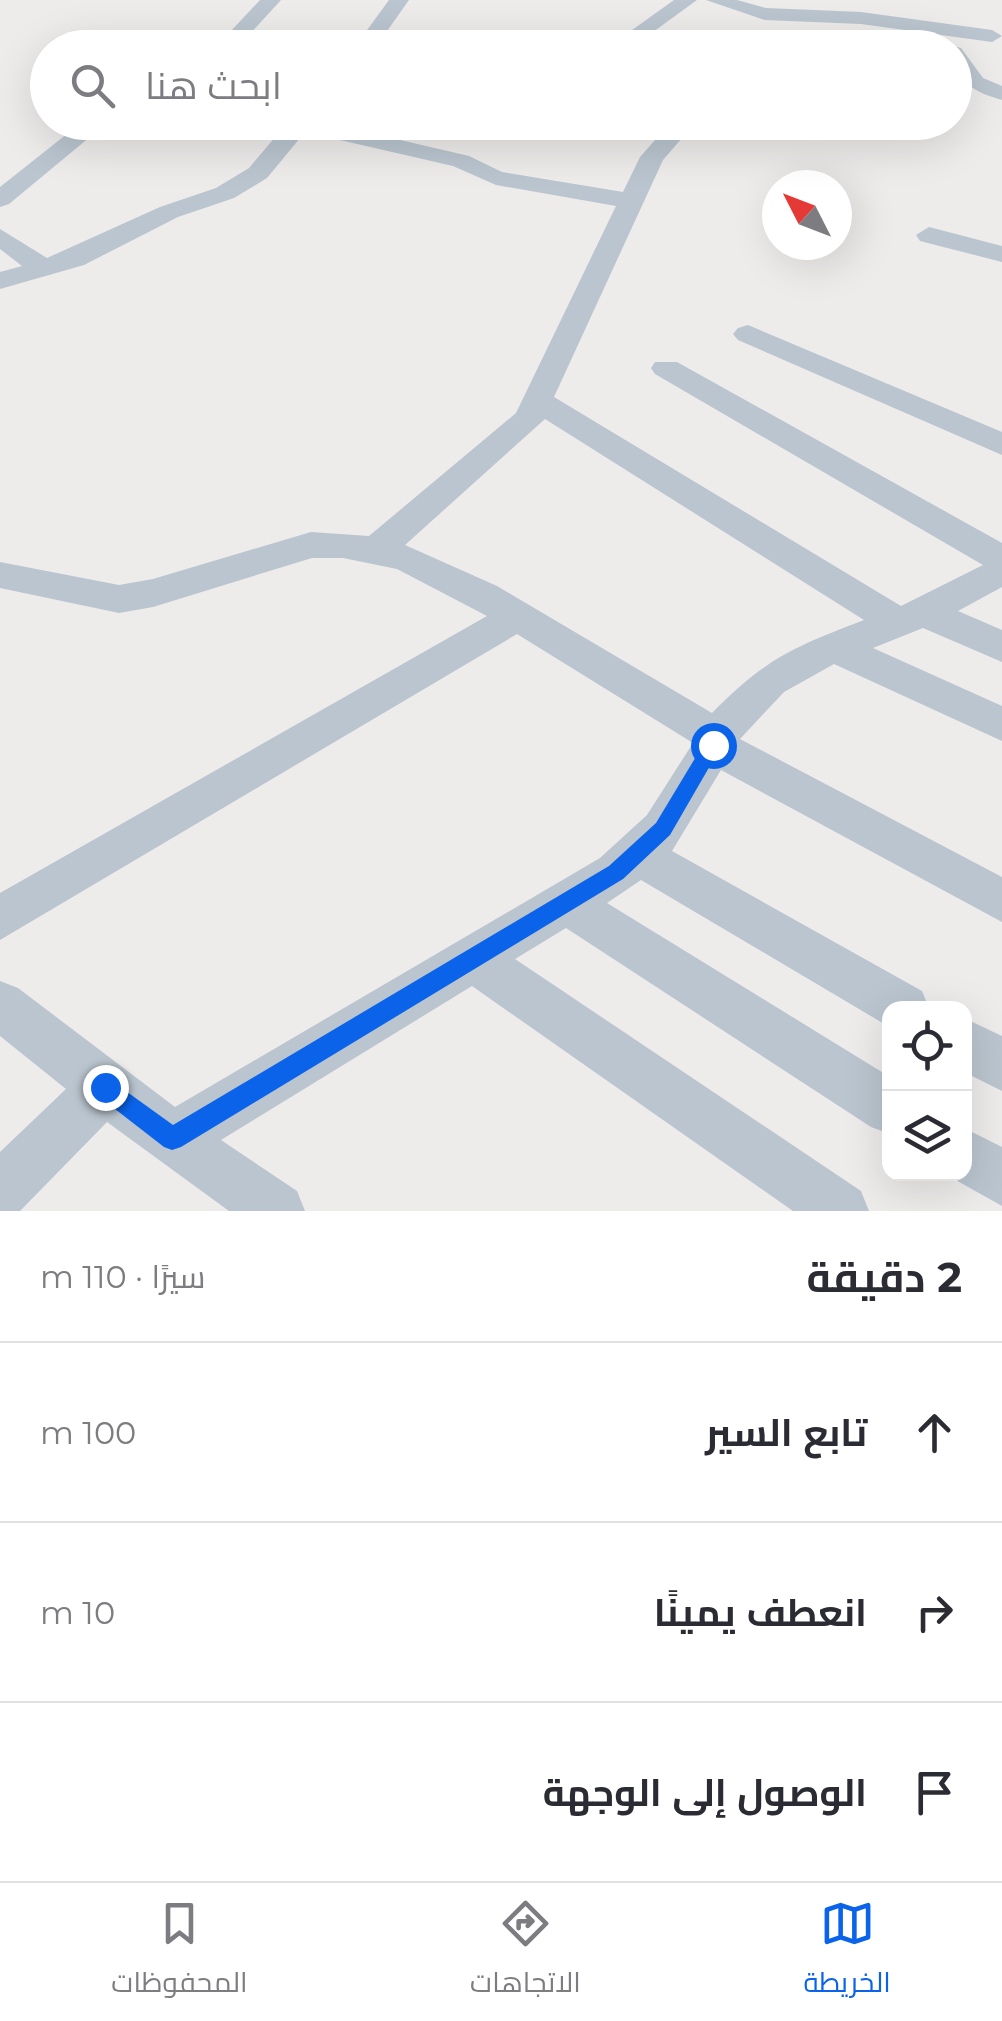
<!DOCTYPE html>
<html lang="ar">
<meta charset="utf-8">
<style>
body{margin:0;font-family:Montserrat,Cairo,sans-serif;background:#f7f7f7;color:#2b2b33;direction:rtl}
.controls{position:absolute;right:30px;bottom:30px;display:grid;overflow:hidden;border-radius:20px;box-shadow:0 10px 40px #0002}
.controls button{width:90px;height:90px;display:grid;place-items:center;padding:0;border:0;border-bottom:2px solid #e1e1e2;background:#fff;color:#2b2b33;font:50px sans-serif}
.compass{position:absolute;left:762px;top:170px;width:90px;height:90px;border-radius:50%;background:#fff;box-shadow:0 10px 40px #0002;rotate:312deg}
.stop{position:absolute;width:30px;height:30px;margin:-22px;border:8px solid #0a63e9;border-radius:50%;background:#fff}
.stop.end{background:#0a63e9;border-color:#fff;box-shadow:0 2px 10px #0008}
.list{margin:0;padding:0;list-style:none}
h2{display:flex;justify-content:space-between;align-items:center;height:130px;margin:0;padding:0 40px;font-size:42px}
h2 small{font-size:32px;font-weight:400;color:#7c7c81}
.list li{display:grid;grid-template-columns:65px 1fr auto;gap:30px;align-items:center;box-sizing:border-box;height:180px;padding:0 40px;border-top:2px solid #e1e1e2}
.list b{display:block;font-size:38px;white-space:nowrap}
.list em{font-size:32px;font-style:normal;color:#7c7c81}
.icon{flex:none;width:55px;height:55px;fill:none;stroke:currentColor;stroke-width:2;stroke-linecap:round;stroke-linejoin:round}
.map{position:relative;flex:none;width:1002px;height:1211px;overflow:hidden;direction:ltr}
.search{position:absolute;background:#fff;box-shadow:0 10px 40px #0002;left:30px;right:30px;top:30px;height:110px;display:flex;align-items:center;gap:25px;box-sizing:border-box;padding:0 35px;border-radius:55px;color:#7c7c81;font-size:38px}
.sheet{height:670px;background:#fff}
nav{display:flex;justify-content:space-around;align-items:center;box-sizing:border-box;height:140px;border-top:2px solid #e1e1e2;background:#fff;font-size:28px;color:#7c7c81}
nav a{display:grid;justify-items:center;gap:5px}
nav .on{color:#0a63e9}
.map>svg:first-child{display:block}
.lines{fill:none;stroke-linecap:round;stroke-linejoin:round}
.street{fill:#bac5cf;fill-rule:evenodd}
.route{fill:#0a63e9}
</style>
<div class="map">
<svg width="1002" height="1211" viewBox="0 0 1002 1211">
<rect width="100%" height="100%" fill="#eeebeb"/>
<g class="lines">
<path class="street" d="M 260,0 L 281,0 L 237,48 L 215,48 Z
M 389,0 L 409,0 L 375,48 L 354,48 Z
M 674,0 L 697,0 L 631,48 L 607,48 Z
M 706,0 L 737,0 L 766,8 L 861,12 L 992,30 L 1002,36 L 992,42 L 861,24 L 765,20 Z
M 954,46 L 961,48 L 983,78 L 1002,86 L 1002,100 C 971,91 954,81 954,48 L 947,48 Z
M 82,122 L 108,122 L 9,204 L 0,207 L 0,187 Z
M 288,122 L 323,122 L 469,156 L 502,172 L 623,192 L 640,157 L 655,140 L 529,129 L 518,122 L 668,127 L 672,122 L 696,122 L 663,160 L 554,397 L 901,606 L 983,565 L 655,374 L 651,368 L 655,362 L 677,362 L 1002,543 L 1002,587 L 958,611 L 1002,630 L 1002,662 L 923,628 L 873,648 L 1002,706 L 1002,741 L 834,664 L 784,692 L 740,739 L 1002,877 L 1002,922 L 721,770 L 672,851 L 922,991 L 929,1008 L 890,1008 L 890,1027 L 886,1025 L 641,880 L 607,903 L 890,1077 L 890,1134 L 871,1127 L 566,928 L 515,959 L 861,1191 L 869,1211 L 793,1211 L 472,986 L 221,1140 L 297,1191 L 305,1211 L 229,1211 L 107,1122 L 20,1211 L 0,1211 L 0,1152 L 66,1089 L 0,1036 L 0,981 L 18,988 L 175,1107 L 600,858 L 647,815 L 693,743 L 517,634 L 0,940 L 0,893 L 487,616 L 397,569 L 343,558 L 312,558 L 153,607 L 119,613 L 0,588 L 0,562 L 119,585 L 153,579 L 311,532 L 369,536 L 516,413 L 616,206 L 496,185 L 453,166 L 305,132 L 267,178 L 234,198 L 178,217 L 84,265 L 0,289 L 0,272 L 22,266 L 0,249 L 0,229 L 47,258 L 160,207 L 216,188 L 249,168 ZM 545,419 L 864,620 C 794,647 766,658 712,713 L 497,586 L 405,545 Z
M 929,227 L 1002,246 L 1002,262 L 920,241 L 916,235 Z
M 748,325 L 1002,432 L 1002,455 L 738,340 L 733,334 L 738,328 Z
M 964,1018 L 1002,1036 L 1002,1091 L 964,1072 Z
M 964,1128 L 1002,1147 L 1002,1206 L 945,1174 L 964,1174 Z"/>
</g>
<path class="route" d="M 713,738 L 722,745 L 670,835 L 623,879 L 181,1147 L 172,1150 L 164,1147 L 97,1095 L 93,1087 L 97,1079 L 105,1076 L 173,1125 L 609,866 L 656,823 L 706,740 Z"/>
</svg>
<div class="controls">
<button><svg class="icon" aria-label="locate" viewBox="0 0 24 24"><circle cx="12" cy="12" r="6"/><path d="M12 2v4M12 18v4M2 12h4M18 12h4"/></svg></button>
<button><svg class="icon" aria-label="layers" viewBox="0 0 24 24"><path d="M12 4l9 5-9 5-9-5zM3 14l9 5 9-5"/></svg></button>
</div>
<svg class="compass" viewBox="-18 -18 36 36"><path d="M0-13l5 13h-10z" fill="#e53935"/><path d="M0 13l5-13h-10z" fill="#7c7c81"/></svg>
<div class="stop" style="left:713px;top:745px"></div>
<div class="stop end" style="left:105px;top:1087px"></div>
<div class="search"><svg class="icon" aria-label="search" viewBox="0 0 24 24"><circle cx="10" cy="10" r="6"/><path d="M15 15l6 6"/></svg>ابحث هنا</div>
</div>
<section class="sheet">
<h2>2 دقيقة<small>سيرًا · 110 m</small></h2>
<ul class="list">
<li><svg class="icon" aria-label="ahead" viewBox="0 0 24 24"><path d="M12 20V5M6 11l6-6 6 6"/></svg><div><b>تابع السير</b></div><em>100 m</em></li>
<li><svg class="icon" aria-label="right" viewBox="0 0 24 24"><path d="M7 20v-9h11M14 6l5 5-5 5"/></svg><div><b>انعطف يمينًا</b></div><em>10 m</em></li>
<li><svg class="icon" aria-label="arrive" viewBox="0 0 24 24"><path d="M6 21V4h12l-3 4 3 4H6"/></svg><div><b>الوصول إلى الوجهة</b></div></li>
</ul>
</section>
<nav>
<a class="on"><svg class="icon" aria-label="map" viewBox="0 0 24 24"><path d="M3 6l6-2 6 2 6-2v14l-6 2-6-2-6 2zM9 4v14M15 6v14"/></svg>الخريطة</a>
<a><svg class="icon" aria-label="directions" viewBox="0 0 24 24"><path d="M12 3l9 9-9 9-9-9zM9 14v-3h6M13 9l2 2-2 2"/></svg>الاتجاهات</a>
<a><svg class="icon" aria-label="saved" viewBox="0 0 24 24"><path d="M7 4h10v16l-5-4-5 4z"/></svg>المحفوظات</a>
</nav>
